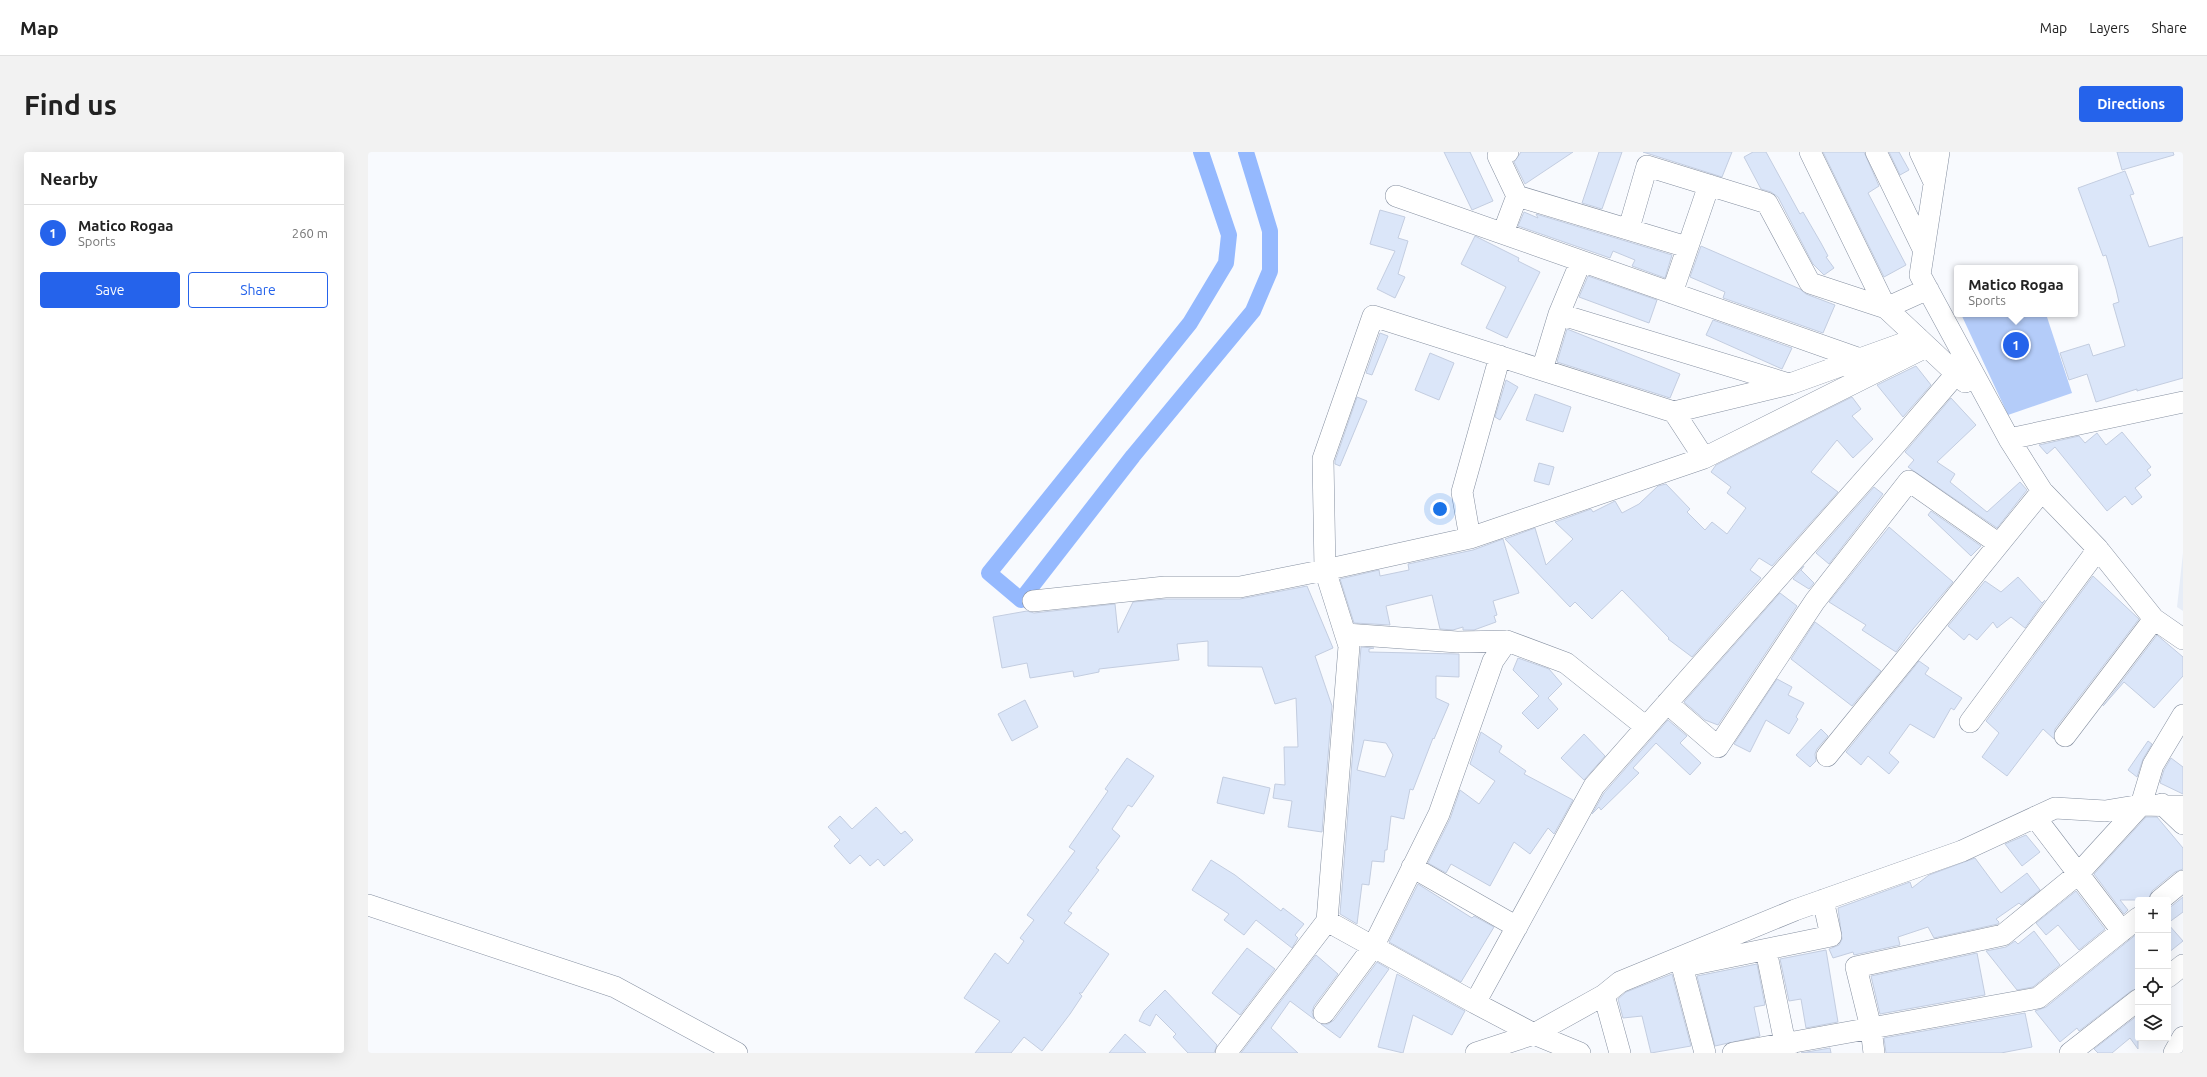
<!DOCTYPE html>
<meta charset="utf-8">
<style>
body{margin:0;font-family:Ubuntu,sans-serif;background:#f2f2f2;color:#222}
.controls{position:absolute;right:12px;bottom:12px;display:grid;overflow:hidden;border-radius:4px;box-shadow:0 4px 16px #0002}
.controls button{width:36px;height:36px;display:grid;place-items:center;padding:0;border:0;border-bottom:1px solid #e0e0e0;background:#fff;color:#222;font:20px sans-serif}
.you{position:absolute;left:1072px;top:357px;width:14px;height:14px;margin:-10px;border:3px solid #fff;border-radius:50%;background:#1a73e8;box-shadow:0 0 0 6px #1a73e833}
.badge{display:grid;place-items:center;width:26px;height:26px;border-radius:50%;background:#2563eb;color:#fff;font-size:13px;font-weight:700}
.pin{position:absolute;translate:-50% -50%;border:2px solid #fff;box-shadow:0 1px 4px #0006}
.popup{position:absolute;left:1586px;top:113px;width:124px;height:52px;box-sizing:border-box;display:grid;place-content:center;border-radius:4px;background:#fff;filter:drop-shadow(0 1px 3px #0005);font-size:13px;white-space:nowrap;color:#767676}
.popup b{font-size:15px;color:#222}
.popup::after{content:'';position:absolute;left:50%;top:100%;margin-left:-8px;border:8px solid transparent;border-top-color:#fff}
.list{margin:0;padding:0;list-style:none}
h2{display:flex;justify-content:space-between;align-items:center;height:52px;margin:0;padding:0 16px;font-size:17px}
h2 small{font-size:13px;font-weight:400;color:#767676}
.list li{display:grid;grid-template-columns:26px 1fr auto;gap:12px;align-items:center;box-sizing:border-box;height:56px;padding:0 16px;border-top:1px solid #e0e0e0}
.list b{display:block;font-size:15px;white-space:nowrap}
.list p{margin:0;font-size:13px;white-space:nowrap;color:#767676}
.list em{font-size:13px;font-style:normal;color:#767676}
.actions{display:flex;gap:8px;padding:12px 16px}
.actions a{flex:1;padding:9px 0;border:1px solid #2563eb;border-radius:4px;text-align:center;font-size:14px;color:#2563eb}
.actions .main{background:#2563eb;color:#fff}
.icon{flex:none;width:22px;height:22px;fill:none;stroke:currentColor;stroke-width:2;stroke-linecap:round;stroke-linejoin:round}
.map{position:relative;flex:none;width:1815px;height:901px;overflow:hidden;border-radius:4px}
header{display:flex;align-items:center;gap:24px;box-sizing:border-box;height:56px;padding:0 20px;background:#fff;border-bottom:1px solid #e0e0e0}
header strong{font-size:19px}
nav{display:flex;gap:22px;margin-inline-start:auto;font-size:14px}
.intro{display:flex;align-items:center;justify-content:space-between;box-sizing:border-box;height:96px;padding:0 24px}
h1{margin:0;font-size:28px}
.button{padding:10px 18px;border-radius:4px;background:#2563eb;color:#fff;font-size:14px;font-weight:700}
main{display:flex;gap:24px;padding:0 24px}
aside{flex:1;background:#fff;border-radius:4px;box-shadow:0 4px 16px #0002}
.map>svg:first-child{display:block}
.built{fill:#e7edf7}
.garden{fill:#b4ccf9}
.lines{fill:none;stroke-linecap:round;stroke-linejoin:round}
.canal{stroke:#95b9fe;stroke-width:16}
.building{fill:#dbe6f9;stroke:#c3cde0;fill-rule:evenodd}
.minor-casing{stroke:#8690a1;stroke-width:22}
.minor{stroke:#fff;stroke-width:21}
</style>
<header>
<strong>Map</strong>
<nav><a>Map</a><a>Layers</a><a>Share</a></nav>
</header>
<div class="intro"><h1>Find us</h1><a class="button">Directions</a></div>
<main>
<aside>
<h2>Nearby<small></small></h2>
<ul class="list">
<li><span class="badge">1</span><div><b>Matico Rogaa</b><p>Sports</p></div><em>260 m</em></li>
</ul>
<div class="actions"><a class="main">Save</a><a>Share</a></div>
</aside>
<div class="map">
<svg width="1815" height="901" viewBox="0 0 1815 901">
<rect width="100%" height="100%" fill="#f8fafe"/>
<path class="built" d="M 1815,401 L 1815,459 L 1809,455 Z"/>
<path class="garden" d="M 1593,162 L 1678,162 L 1704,241 L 1640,263 Z"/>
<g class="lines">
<path class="canal" d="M 833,0 L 861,83 L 858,111 L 822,171 L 621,421 L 653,448 L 765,304 L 885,159 L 902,119 L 902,79 L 878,0"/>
</g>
<path class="building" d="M 1076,0 L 1102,0 L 1125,49 L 1104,58 Z
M 1205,0 L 1157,32 L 1146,10 L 1153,0 Z
M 1231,0 L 1254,0 L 1234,57 L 1214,51 Z
M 1275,0 L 1364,0 L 1354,25 Z
M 1385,0 L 1398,0 L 1432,62 L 1435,60 L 1453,91 L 1460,104 L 1458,105 L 1466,116 L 1456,123 L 1445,112 L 1410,45 L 1403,40 L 1393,37 L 1376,5 Z
M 1455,0 L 1496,0 L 1511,34 L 1500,41 L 1538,113 L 1516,125 Z
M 1521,0 L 1531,0 L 1541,18 L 1532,23 Z
M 1749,0 L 1805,0 L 1806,3 L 1754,18 Z
M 1757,19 L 1766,42 L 1762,43 L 1781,95 L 1815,85 L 1815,226 L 1769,239 L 1769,237 L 1728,250 L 1719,222 L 1701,228 L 1692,201 L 1721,192 L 1725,204 L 1757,194 L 1745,152 L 1751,150 L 1748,137 L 1738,103 L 1735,104 L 1710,36 Z
M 1012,58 L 1037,65 L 1030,86 L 1040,89 L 1030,122 L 1037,125 L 1027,146 L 1009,137 L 1027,99 L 1002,92 Z
M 1156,60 L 1170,66 L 1168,62 L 1304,103 L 1297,126 L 1264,114 L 1267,108 L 1245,99 L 1242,106 L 1150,74 Z
M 1107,84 L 1151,106 L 1150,109 L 1172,120 L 1139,186 L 1118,176 L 1138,135 L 1093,112 Z
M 1333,94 L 1432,137 L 1438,142 L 1467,153 L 1455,181 L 1355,146 L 1357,140 L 1322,125 Z
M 1220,124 L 1289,148 L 1281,171 L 1211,145 Z
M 1345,168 L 1424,196 L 1414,217 L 1338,183 Z
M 1199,177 L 1312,222 L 1302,246 L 1189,210 Z
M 1012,181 L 1020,184 L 1004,223 L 998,221 Z
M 1062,201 L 1086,211 L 1071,248 L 1047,238 Z
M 1548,214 L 1563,233 L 1535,265 L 1509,233 Z
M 1138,228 L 1150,235 L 1132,268 L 1127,265 Z
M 1167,242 L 1203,255 L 1195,280 L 1158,268 Z
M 989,245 L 999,249 L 972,314 L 967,312 L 967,309 Z
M 1484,245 L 1493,257 L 1484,264 L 1505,287 L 1485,306 L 1469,288 L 1443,320 L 1470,340 L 1404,414 L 1391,406 L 1382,418 L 1393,426 L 1324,505 L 1300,487 L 1301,486 L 1254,438 L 1224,467 L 1207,450 L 1202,455 L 1137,387 L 1167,376 L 1178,413 L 1205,387 L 1187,370 L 1223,357 L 1225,360 L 1247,349 L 1254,361 L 1271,352 L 1290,334 L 1298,332 L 1322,357 L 1319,360 L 1337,378 L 1344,370 L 1359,382 L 1378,356 L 1359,341 L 1363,335 L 1343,320 L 1348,313 Z
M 1583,246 L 1608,273 L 1569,310 L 1587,322 L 1582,330 L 1619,360 L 1652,330 L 1659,338 L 1629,376 L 1540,315 L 1546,308 L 1537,300 Z
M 1754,280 L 1783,315 L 1779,318 L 1783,323 L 1767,336 L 1774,345 L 1764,353 L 1757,344 L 1739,359 L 1687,295 L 1679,302 L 1671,293 L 1711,284 L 1717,291 L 1729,281 L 1738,293 Z
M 1171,311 L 1186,315 L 1181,333 L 1166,329 Z
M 1506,335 L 1515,342 L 1461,412 L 1448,401 Z
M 1563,359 L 1613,394 L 1603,404 L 1560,363 Z
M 1521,375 L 1585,430 L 1545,477 L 1528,500 L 1494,478 L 1498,473 L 1461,450 Z
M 1135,387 L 1151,441 L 1125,449 L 1129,463 L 1126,464 L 1128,470 L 1106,478 L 1095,478 L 1095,475 L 1085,478 L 1072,477 L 1064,443 L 1018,454 L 1022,473 L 986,471 L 972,427 L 1011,418 L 1012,424 L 1041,418 L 1040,412 L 1105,398 Z
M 1436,414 L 1433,418 L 1446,431 L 1441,437 L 1425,427 Z
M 1725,424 L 1771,467 L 1687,577 L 1686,587 L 1675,577 L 1639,624 L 1614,605 L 1631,581 L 1618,569 Z
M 1650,425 L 1674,451 L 1677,448 L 1657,476 L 1643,465 L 1629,476 L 1625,470 L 1609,488 L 1601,482 L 1596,488 L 1580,474 L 1617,429 L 1633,440 Z
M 939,434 L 965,496 L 947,504 L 964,554 L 954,680 L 920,675 L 924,649 L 905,646 L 907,632 L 917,633 L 916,595 L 930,595 L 928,546 L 907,552 L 894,515 L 840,514 L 840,489 L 809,492 L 811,508 L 731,517 L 731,520 L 706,525 L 705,519 L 662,526 L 659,511 L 634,516 L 625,465 L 659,459 L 666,461 L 747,452 L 750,481 L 765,450 L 798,447 L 872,447 Z
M 1412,441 L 1429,454 L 1350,573 L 1337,568 L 1316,550 Z
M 1447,470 L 1513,519 L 1484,554 L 1423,507 Z
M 1789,483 L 1815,505 L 1815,524 L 1786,556 L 1756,530 L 1735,554 Z
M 993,495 L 1006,496 L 1001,497 L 1001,500 L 1091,502 L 1091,525 L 1068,524 L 1068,546 L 1081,552 L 1066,587 L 1065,586 L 1045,638 L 1042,637 L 1036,667 L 1023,664 L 1019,698 L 1017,698 L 1016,710 L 1004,709 L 1001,733 L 994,732 L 989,772 L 972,762 ZM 996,588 L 1018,591 L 1025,603 L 1017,625 L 989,618 Z
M 1150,506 L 1181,517 L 1194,532 L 1180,546 L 1190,557 L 1170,577 L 1154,561 L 1171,544 L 1145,518 Z
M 1551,509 L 1561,516 L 1557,522 L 1594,546 L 1586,558 L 1583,556 L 1566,586 L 1542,572 L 1521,601 L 1531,610 L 1521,622 L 1500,604 L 1493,613 L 1478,600 Z
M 1409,527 L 1424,535 L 1420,543 L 1436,551 L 1428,565 L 1430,567 L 1421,582 L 1398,568 L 1382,600 L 1366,592 Z
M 657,548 L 670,575 L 644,589 L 630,562 Z
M 1300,568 L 1319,584 L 1312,591 L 1333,611 L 1322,623 L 1288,591 L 1265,616 L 1271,621 L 1233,658 L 1231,655 L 1224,662 L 1236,641 Z
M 1453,577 L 1460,584 L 1449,597 L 1447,602 L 1448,609 L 1442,615 L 1428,603 Z
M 1113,580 L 1134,594 L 1131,600 L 1158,619 L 1156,622 L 1205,648 L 1186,682 L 1180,676 L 1162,702 L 1146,690 L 1122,734 L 1083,712 L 1078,721 L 1060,711 L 1082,667 L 1092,638 L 1111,652 L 1127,629 L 1102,612 Z
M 1216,582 L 1237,604 L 1216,628 L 1193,606 Z
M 1780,589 L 1784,592 L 1775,607 L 1769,625 L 1760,618 Z
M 759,606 L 786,624 L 764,655 L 760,653 L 744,677 L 752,684 L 728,716 L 731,718 L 700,759 L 704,761 L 696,771 L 741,802 L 714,841 L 711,841 L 714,844 L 702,862 L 674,899 L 656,885 L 643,901 L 607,901 L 632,869 L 596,846 L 627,801 L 640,812 L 656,789 L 652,786 L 666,768 L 659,763 L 707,699 L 701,695 L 740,639 L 737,637 Z
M 1803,606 L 1815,615 L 1815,642 L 1792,631 L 1796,618 Z
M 855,625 L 902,636 L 896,662 L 849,651 Z
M 508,655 L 533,682 L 537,679 L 545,688 L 516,714 L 510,707 L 502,714 L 492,703 L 482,712 L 466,694 L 472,688 L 460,675 L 472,664 L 484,677 Z
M 1778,665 L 1789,665 L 1815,696 L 1815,717 L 1807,720 L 1784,739 L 1780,748 L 1752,748 L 1760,758 L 1756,762 L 1726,722 Z
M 1658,683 L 1672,700 L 1654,714 L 1637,692 Z
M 1607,706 L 1633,741 L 1659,721 L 1672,738 L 1653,753 L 1651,751 L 1628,767 L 1631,770 L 1630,772 L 1566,786 L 1560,775 L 1530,785 L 1532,793 L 1486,803 L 1485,800 L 1465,806 L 1461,797 L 1471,793 L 1474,787 L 1470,756 L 1542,730 L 1544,736 L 1561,723 Z
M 843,708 L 867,723 L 913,759 L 915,756 L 936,772 L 927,783 L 930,786 L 924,796 L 888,768 L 876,783 L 856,768 L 861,762 L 824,738 Z
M 1050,732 L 1104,766 L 1106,764 L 1126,775 L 1093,830 L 1021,790 Z
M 1708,739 L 1737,777 L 1711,798 L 1690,773 L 1678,783 L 1668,771 Z
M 1815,745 L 1815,760 L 1800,771 L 1800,757 Z
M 1800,772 L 1815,789 L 1800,801 Z
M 1666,779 L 1692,813 L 1665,835 L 1649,838 L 1618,799 L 1638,795 L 1647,789 L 1650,792 Z
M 1770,781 L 1770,836 L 1763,839 L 1711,879 L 1709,876 L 1692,890 L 1667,859 L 1678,855 Z
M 879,796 L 907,817 L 872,863 L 844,841 Z
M 1458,798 L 1470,870 L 1438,876 L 1433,847 L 1421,849 L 1412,807 Z
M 1609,801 L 1617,843 L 1512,862 L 1503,824 Z
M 948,803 L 970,822 L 946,854 L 944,860 L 946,867 L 922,849 L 903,876 L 930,901 L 873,901 Z
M 1009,810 L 1021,817 L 972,886 L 953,872 L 960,872 L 966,868 Z
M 1389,812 L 1397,853 L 1386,855 L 1392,884 L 1347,894 L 1329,824 Z
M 1029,822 L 1097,859 L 1084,883 L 1045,863 L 1035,901 L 1010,895 Z
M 1304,822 L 1323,894 L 1283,901 L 1274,864 L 1255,866 L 1250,847 L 1258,840 Z
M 797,838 L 849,893 L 846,901 L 820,901 L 805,885 L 808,882 L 788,862 L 782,874 L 771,869 L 776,859 Z
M 1657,861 L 1664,895 L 1633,901 L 1518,901 L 1516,886 Z
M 1770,863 L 1770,897 L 1762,886 L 1744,901 L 1730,901 L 1726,897 Z
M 757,882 L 778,901 L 741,901 Z
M 1462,896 L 1463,901 L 1433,901 Z"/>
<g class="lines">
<defs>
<path id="minor" d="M 1508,0 L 1556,99
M 1552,0 L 1566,30
M 1571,0 L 1552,123 L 1641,287
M 1028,44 L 1492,207
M 1149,44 L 1319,95
M 1261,76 L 1279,14 L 1399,51 L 1442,131 L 1518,156 L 1442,0
M 1135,81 L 1149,44 L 1130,4 L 1140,0
M 1560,137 L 1518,156 L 1597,230
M 1304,141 L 1341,33
M 1191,162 L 1421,232
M 1550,186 L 1422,232 L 1306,260 L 1005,164 L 955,307 L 957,418 L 1102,386 L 1336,306 L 1558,195
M 1174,218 L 1191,162 L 1213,109
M 1815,250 L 1641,287 L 1674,339 L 1730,397 L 1786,467 L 1815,487
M 1306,260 L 1336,306
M 1102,386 L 1094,340 L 1132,204
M 665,449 L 797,435 L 872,435 L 957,418 L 981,494 L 959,769 L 858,901
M 978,482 L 1089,490 L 1139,489 L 1198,511 L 1278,575
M 1299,551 L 1350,595 L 1447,449 L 1541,329 L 1631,392
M 1602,570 L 1730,397
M 1697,584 L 1786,467
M 1459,604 L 1674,339
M 1794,652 L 1815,672
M 1667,665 L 1754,779
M 1044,715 L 1149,775
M 1792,748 L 1815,729
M 0,753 L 247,835 L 369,901
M 959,769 L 1107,851
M 1398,798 L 1419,901
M 1312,806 L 1337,901
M 1317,814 L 1463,784 L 1455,748
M 1800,825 L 1815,813
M 1236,843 L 1252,901
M 956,861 L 1005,795 L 1071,662 L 1125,509 L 1139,489
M 1108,901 L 1166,882 L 1236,843 L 1252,830 L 1427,758 L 1594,699 L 1687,656 L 1737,659 L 1773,653 L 1815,654
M 1212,901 L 1166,882 L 1107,851 L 1226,634 L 1528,292 L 1588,222
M 1365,901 L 1670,846 L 1770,766
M 1506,901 L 1503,876 L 1488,815 L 1635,783 L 1710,722 L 1773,653 L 1785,613 L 1815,563
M 1702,901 L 1770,848
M 1806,901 L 1815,885"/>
</defs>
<use href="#minor" class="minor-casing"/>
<use href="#minor" class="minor"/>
</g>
</svg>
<div class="controls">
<button>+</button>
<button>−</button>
<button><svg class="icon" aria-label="locate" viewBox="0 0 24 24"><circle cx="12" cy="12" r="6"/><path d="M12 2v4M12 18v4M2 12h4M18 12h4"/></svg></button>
<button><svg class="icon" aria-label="layers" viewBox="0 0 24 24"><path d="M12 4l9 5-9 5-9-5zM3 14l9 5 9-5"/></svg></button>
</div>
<div class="you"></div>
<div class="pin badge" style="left:1648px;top:193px">1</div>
<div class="popup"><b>Matico Rogaa</b>Sports</div>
</div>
</main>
